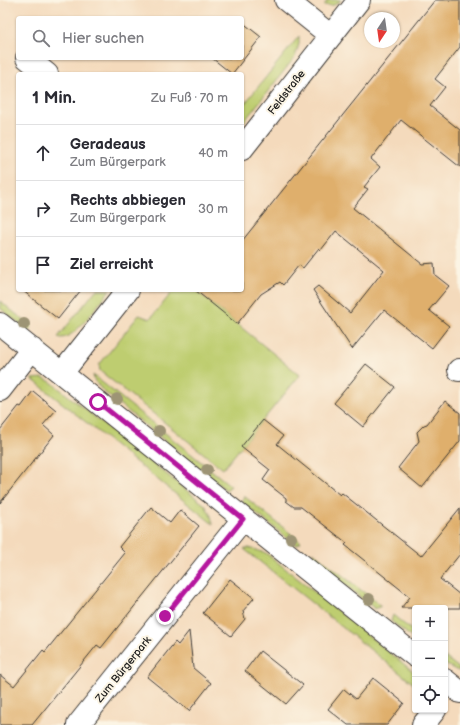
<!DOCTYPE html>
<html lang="de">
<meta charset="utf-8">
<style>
body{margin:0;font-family:"Balsamiq Sans",sans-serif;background:#f2f2f3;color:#2b2b33}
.controls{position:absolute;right:12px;bottom:12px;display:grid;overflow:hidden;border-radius:4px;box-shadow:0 1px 3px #0004}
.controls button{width:36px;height:36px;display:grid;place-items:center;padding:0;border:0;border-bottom:1px solid #e1e1e2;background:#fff;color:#2b2b33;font:20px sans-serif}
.compass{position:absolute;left:364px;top:12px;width:36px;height:36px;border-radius:50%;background:#fff;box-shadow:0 1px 3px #0004;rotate:193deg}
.stop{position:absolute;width:12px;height:12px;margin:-9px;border:3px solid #b5179e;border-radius:50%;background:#fff}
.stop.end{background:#b5179e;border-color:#fff;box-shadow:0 1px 4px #0008}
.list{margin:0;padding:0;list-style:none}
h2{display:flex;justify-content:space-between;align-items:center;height:52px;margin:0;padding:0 16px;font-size:17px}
h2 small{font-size:13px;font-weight:400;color:#7c7c81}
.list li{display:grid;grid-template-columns:26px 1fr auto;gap:12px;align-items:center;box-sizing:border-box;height:56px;padding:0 16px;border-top:1px solid #e1e1e2}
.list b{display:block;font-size:15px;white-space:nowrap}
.list p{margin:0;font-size:13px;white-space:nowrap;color:#7c7c81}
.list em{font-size:13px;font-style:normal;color:#7c7c81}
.icon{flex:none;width:22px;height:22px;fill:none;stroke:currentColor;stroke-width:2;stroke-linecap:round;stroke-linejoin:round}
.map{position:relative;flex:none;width:460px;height:725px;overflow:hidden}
.search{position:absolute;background:#fff;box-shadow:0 1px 3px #0004;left:16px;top:16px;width:228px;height:44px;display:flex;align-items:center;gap:10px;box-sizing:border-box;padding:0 14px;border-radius:4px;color:#7c7c81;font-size:15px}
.panel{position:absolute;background:#fff;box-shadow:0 1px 3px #0004;left:16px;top:72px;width:228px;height:220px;border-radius:4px}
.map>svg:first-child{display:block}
.green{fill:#becd6f;stroke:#6d7446}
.building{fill:#dfaf6c}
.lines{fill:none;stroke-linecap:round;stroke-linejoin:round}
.street-casing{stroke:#3c3834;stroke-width:24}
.street{stroke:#fff;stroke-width:22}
.tree{fill:#9d9474}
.route{stroke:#b5179e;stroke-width:5}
.labels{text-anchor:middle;stroke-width:4;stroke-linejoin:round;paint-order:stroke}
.street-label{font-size:11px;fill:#1c1c1c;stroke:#fcf5e5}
</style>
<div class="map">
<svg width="460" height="725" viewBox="0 0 460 725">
<rect width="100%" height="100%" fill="#fcf5e5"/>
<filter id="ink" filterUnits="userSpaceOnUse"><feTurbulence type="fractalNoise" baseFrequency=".025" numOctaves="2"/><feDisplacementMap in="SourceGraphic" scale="8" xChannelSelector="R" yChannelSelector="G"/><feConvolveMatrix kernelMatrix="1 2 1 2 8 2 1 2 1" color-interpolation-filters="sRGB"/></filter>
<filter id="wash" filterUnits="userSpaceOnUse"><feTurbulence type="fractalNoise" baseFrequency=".012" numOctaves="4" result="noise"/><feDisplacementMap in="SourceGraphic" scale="16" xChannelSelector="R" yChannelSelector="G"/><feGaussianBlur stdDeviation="0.9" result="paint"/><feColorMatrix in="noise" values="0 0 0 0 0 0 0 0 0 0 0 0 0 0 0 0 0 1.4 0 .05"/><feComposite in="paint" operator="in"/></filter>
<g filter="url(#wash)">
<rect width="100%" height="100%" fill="#f4dabc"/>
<path class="green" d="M 328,0 L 341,0 C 336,6 330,6 324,5 Z
M 299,36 L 299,44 L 295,57 L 242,124 L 242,107 Z
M 96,290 L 110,290 C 101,300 72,345 58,337 Z
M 174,290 L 195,290 L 300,375 L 223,469 L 100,371 L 99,365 L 139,315 L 150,319 Z
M 0,301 L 32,327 L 28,331 L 0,308 Z
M 93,375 L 231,486 L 226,490 L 103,391 L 94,380 Z
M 43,378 L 51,382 L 205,505 L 211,516 L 213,524 L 32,379 Z
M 244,496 L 301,542 L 296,545 L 242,502 Z
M 249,548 L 266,553 L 415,673 L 415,685 L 244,549 Z
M 313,552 L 381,606 L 375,609 L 313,559 Z
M 393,615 L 415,633 L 415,640 L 391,621 Z
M 445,657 L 460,669 L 460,671 L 456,670 L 445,664 Z"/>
<g id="blocks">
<path class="building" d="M 435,0 L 460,0 L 460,47 L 435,79 L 445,87 L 430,106 L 460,130 L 460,167 L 401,120 L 371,159 L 380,167 L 364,187 L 368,189 L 353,208 L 422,264 L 434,263 L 435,275 L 449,286 L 429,310 L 449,326 L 432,348 L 384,310 L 352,349 L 313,290 L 318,286 L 350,313 L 384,270 L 336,231 L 321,250 L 319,248 L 303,268 L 299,265 L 283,285 L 280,282 L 261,294 L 237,324 L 195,290 L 242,290 L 242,241 Z
M 242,22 L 261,37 L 232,74 L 212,58 L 242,58 Z
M 22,290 L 81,290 L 58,319 Z
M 366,364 L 395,387 L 363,427 L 334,403 Z
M 33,391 L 56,410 L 43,425 L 54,435 L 0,503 L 0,430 L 19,406 L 21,407 Z
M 445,401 L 460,413 L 460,441 L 422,488 L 398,468 L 419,441 L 417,432 L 424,425 L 427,424 Z
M 263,420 L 283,436 L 277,444 L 340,495 L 342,493 L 421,556 L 460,508 L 460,554 L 440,579 L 460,595 L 460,608 L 401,608 L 410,597 L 345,545 L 347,543 L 301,507 L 294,507 L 286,501 L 286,498 L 263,480 L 270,470 L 241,447 Z
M 151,507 L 170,523 L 180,510 L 199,526 L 101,648 L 97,645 L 32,725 L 0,725 L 0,675 L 14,686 L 43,650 L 45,652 L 125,553 L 119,547 Z
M 230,579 L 254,598 L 243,611 L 245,619 L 231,636 L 203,613 Z
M 189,631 L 193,668 L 211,683 L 189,711 L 147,677 L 175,642 L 178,645 Z
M 260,651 L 303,685 L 286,704 L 245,671 Z
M 373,678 L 404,703 L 387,725 L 348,725 L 328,709 L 344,689 L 356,699 Z"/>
</g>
</g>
<g filter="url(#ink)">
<use href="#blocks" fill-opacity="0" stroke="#3c3834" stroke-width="1"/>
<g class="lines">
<defs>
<path id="street" d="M 286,0 L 331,36
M 27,58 L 47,74
M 242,149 L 359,0
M 0,324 L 415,656
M 459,370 L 460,370
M 62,373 L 128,290
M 0,390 L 32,349
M 445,680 L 460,692
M 78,725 L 243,519
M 423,725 L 435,710"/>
</defs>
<use href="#street" class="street-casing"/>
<use href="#street" class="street"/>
</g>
<g class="tree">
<circle cx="24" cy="324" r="6"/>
<circle cx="117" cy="399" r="6"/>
<circle cx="159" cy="431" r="6"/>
<circle cx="207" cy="470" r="6"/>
<circle cx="291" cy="538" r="6"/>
<circle cx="369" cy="599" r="6"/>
</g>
</g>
<g class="lines" filter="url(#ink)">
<path class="route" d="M 98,402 L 243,519 L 165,616"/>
</g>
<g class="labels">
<g class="street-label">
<text transform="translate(286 92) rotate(-52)" y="4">Feldstraße</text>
<text transform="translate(123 669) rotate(-51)" y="4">Zum Bürgerpark</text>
</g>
</g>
</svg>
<div class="controls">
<button>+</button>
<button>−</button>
<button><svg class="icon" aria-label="locate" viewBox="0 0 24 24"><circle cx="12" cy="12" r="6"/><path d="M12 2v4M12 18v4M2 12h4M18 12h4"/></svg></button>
</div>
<svg class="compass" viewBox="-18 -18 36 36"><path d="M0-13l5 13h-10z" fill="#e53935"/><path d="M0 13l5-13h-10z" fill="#7c7c81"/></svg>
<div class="stop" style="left:98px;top:402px"></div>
<div class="stop end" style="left:165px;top:616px"></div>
<div class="search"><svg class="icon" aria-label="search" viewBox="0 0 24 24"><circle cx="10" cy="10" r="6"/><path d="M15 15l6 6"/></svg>Hier suchen</div>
<section class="panel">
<h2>1 Min.<small>Zu Fuß · 70 m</small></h2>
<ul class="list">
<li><svg class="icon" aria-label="ahead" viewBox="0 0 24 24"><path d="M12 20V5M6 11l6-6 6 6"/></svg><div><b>Geradeaus</b><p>Zum Bürgerpark</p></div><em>40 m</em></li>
<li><svg class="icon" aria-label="right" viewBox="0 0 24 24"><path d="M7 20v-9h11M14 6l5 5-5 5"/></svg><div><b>Rechts abbiegen</b><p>Zum Bürgerpark</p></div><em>30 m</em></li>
<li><svg class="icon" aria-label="arrive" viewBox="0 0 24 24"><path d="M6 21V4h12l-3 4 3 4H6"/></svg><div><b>Ziel erreicht</b></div></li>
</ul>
</section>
</div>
